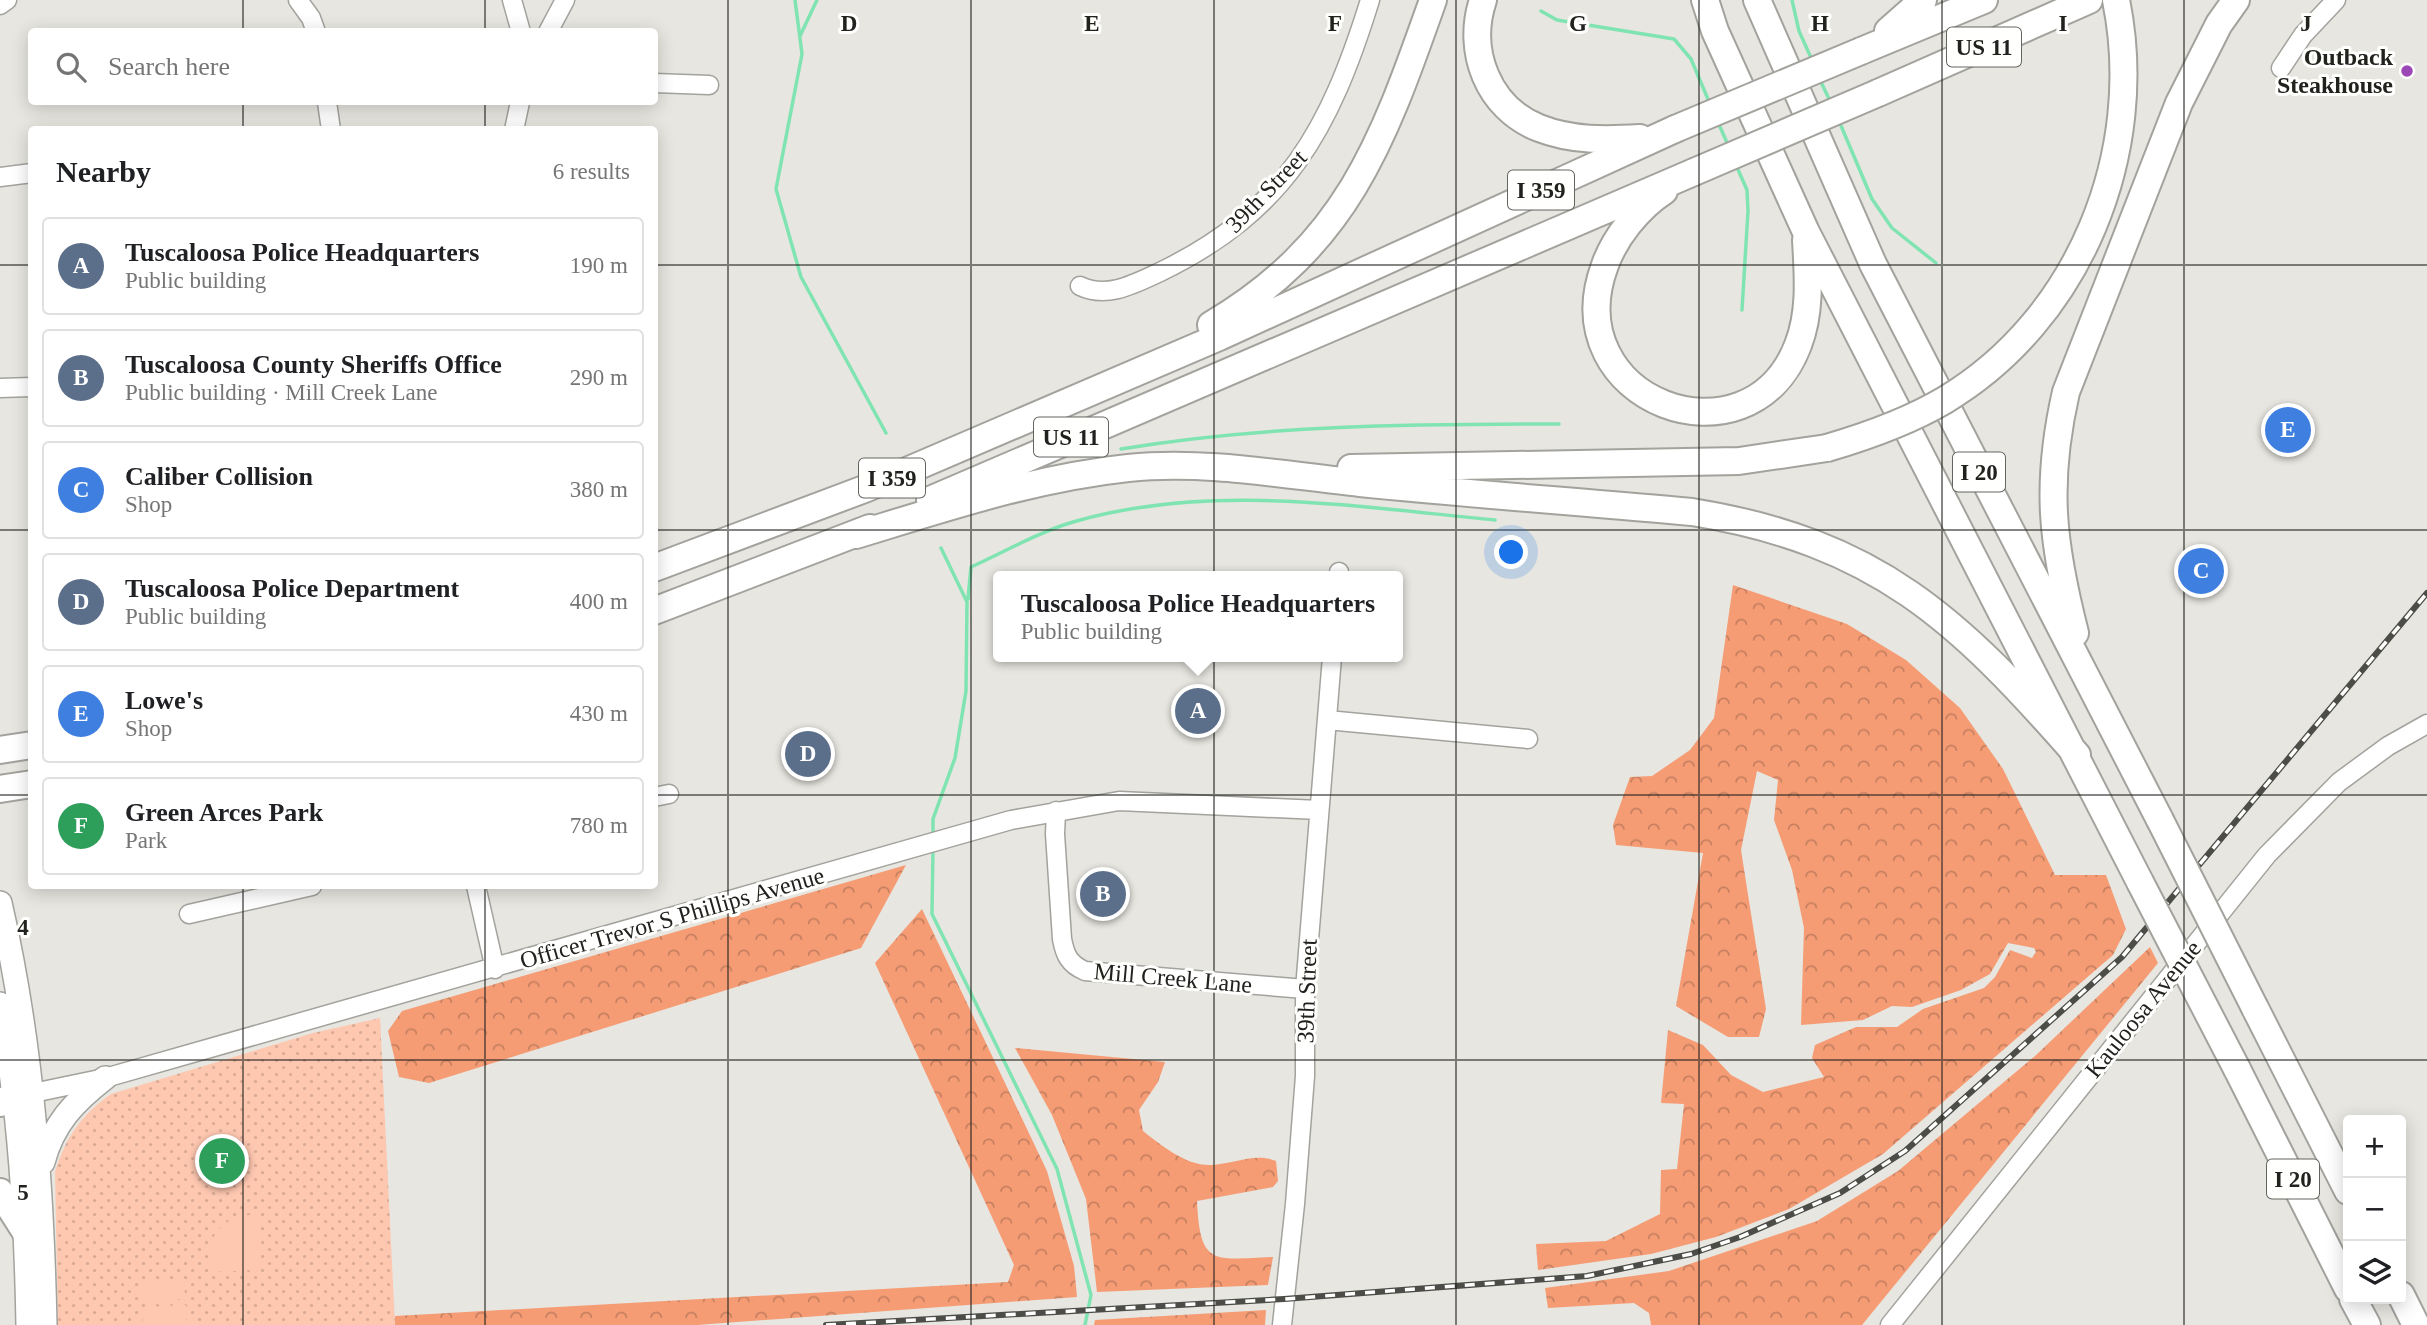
<!DOCTYPE html>
<meta charset="utf-8">
<style>
body{margin:0;font-family:Georgia,serif;background:#f2f2f2;color:#202124}
.controls{position:absolute;right:21px;bottom:21px;display:grid;overflow:hidden;border-radius:7px;box-shadow:0 4px 18px #0003}
.controls button{width:63px;height:63px;display:grid;place-items:center;padding:0;border:0;border-bottom:2px solid #e0e0e0;background:#fff;color:#202124;font:35px sans-serif}
.you{position:absolute;left:1512px;top:553px;width:24px;height:24px;margin:-18px;border:5px solid #fff;border-radius:50%;background:#1a73e8;box-shadow:0 0 0 10px #1a73e833}
.badge{display:grid;place-items:center;width:46px;height:46px;border-radius:50%;background:#b45309;color:#fff;font-size:23px;font-weight:700}
.pin{position:absolute;translate:-50% -50%;border:4px solid #fff;box-shadow:0 2px 7px #0006}
.popup{position:absolute;left:993px;top:571px;width:410px;height:91px;box-sizing:border-box;display:grid;place-content:center;border-radius:7px;background:#fff;filter:drop-shadow(0 2px 5px #0005);font-size:23px;white-space:nowrap;color:#757577}
.popup b{font-size:26px;color:#202124}
.popup::after{content:'';position:absolute;left:50%;top:100%;margin-left:-14px;border:14px solid transparent;border-top-color:#fff}
.list{margin:0;padding:0;list-style:none}
h2{display:flex;justify-content:space-between;align-items:center;height:91px;margin:0;padding:0 28px;font-size:30px}
h2 small{font-size:23px;font-weight:400;color:#757577}
.list li{display:grid;grid-template-columns:46px 1fr auto;gap:21px;align-items:center;box-sizing:border-box;height:98px;margin:0 14px 14px;padding:0 14px;border:2px solid #e0e0e0;border-radius:7px}
.list b{display:block;font-size:26px;white-space:nowrap}
.list p{margin:0;font-size:23px;white-space:nowrap;color:#757577}
.list em{font-size:23px;font-style:normal;color:#757577}
.icon{flex:none;width:38px;height:38px;fill:none;stroke:currentColor;stroke-width:2;stroke-linecap:round;stroke-linejoin:round}
.map{position:relative;flex:none;width:2427px;height:1325px;overflow:hidden}
.search{position:absolute;background:#fff;box-shadow:0 4px 18px #0003;left:28px;top:28px;width:630px;height:77px;display:flex;align-items:center;gap:18px;box-sizing:border-box;padding:0 24px;border-radius:7px;color:#757577;font-size:26px}
.panel{position:absolute;background:#fff;box-shadow:0 4px 18px #0003;left:28px;top:126px;width:630px;height:763px;border-radius:7px}
.map>svg:first-child{display:block}
.grass{fill:url(#grass-dots)}
.forest{fill:url(#forest-crowns)}
.pitch{fill:#fec7b0}
.lines{fill:none;stroke-linecap:round;stroke-linejoin:round}
.stream{stroke:#80e4b2;stroke-width:3.5}
.minor-casing{stroke:#a3a29d;stroke-width:21}
.major-casing{stroke:#a3a29d;stroke-width:26}
.highway-casing{stroke:#a3a29d;stroke-width:30}
.minor{stroke:#fff;stroke-width:18}
.major{stroke:#fff;stroke-width:23}
.highway{stroke:#fff;stroke-width:26}
.rail-casing{stroke:#4c4c48;stroke-width:6}
.rail{stroke:#fffffe;stroke-width:3.5;stroke-dasharray:10;stroke-linecap:butt}
.highway-bridge-casing{stroke:#a3a29d;stroke-width:30;stroke-linecap:butt}
.highway-bridge{stroke:#fff;stroke-width:26}
.grid{fill:none;stroke:#21211e;stroke-width:2;stroke-opacity:0.55}
.poi-dot{fill:#9b48b6;stroke:#fffffe;stroke-width:2.5}
.labels{text-anchor:middle;stroke-width:6;stroke-linejoin:round;paint-order:stroke}
.shield{fill:#fffffe;stroke:#646461;stroke-width:2}
.shield-label{font-size:23px;font-weight:bold;fill:#21211e}
.poi-label{font-size:24px;font-weight:bold;fill:#21211e;stroke:#fffffe;text-anchor:end}
.street-label{font-size:24px;fill:#21211e;stroke:#fffffe}
.grid-label{font-size:23px;text-anchor:middle;font-weight:bold;fill:#21211e;stroke:#fffffe;stroke-width:6;stroke-linejoin:round;paint-order:stroke}
</style>
<div class="map">
<svg width="2427" height="1325" viewBox="0 0 2427 1325">
<defs>
<pattern id="grass-dots" width="8" height="8" patternUnits="userSpaceOnUse" patternTransform="scale(1.75)"><rect width="8" height="8" fill="#fec7b0"/><path d="M2 2h.1M6 6h.1" fill="none" stroke="#d9ab97" stroke-width="1.8" stroke-linecap="round"/></pattern>
<pattern id="forest-crowns" width="20" height="18" patternUnits="userSpaceOnUse" patternTransform="scale(1.75)"><rect width="20" height="18" fill="#f59c75"/><path d="M2 6a3 3 0 1 1 6 0M12 15a3 3 0 1 1 6 0" fill="none" stroke="#c67f5f"/></pattern>
</defs>
<rect width="100%" height="100%" fill="#e7e6e0"/>
<path class="grass" d="M 380,1018 L 395,1325 L 58,1325 L 55,1172 C 65,1138 82,1114 111,1094 L 313,1033 Z"/>
<path class="forest" d="M 1733,585 L 1847,624 L 1906,660 L 1960,708 L 2003,769 L 2055,875 L 2106,875 L 2126,929 L 2113,955 L 1883,1154 L 1789,1209 L 1716,1237 L 1651,1254 L 1538,1270 L 1536,1244 L 1606,1241 L 1660,1214 L 1661,1170 L 1677,1169 L 1684,1104 L 1661,1103 L 1668,1030 L 1703,1045 L 1731,1075 L 1763,1092 L 1824,1077 L 1812,1058 L 1815,1045 L 1856,1027 L 1897,1027 L 1923,1009 L 1984,988 L 1995,977 L 2010,950 L 2032,958 L 2036,952 L 2034,948 L 2008,943 L 1990,974 L 1961,990 L 1912,1007 L 1892,1006 L 1863,1020 L 1801,1025 L 1804,928 L 1792,870 L 1774,820 L 1778,780 L 1757,771 L 1741,850 L 1766,1009 L 1759,1037 L 1728,1037 L 1676,1006 L 1703,853 L 1616,845 L 1613,825 L 1630,777 L 1652,776 L 1690,750 L 1714,718 Z
M 906,865 L 861,948 L 429,1083 L 399,1077 L 388,1031 L 402,1011 Z
M 922,909 L 1047,1171 L 1074,1266 L 1077,1297 L 697,1325 L 395,1325 L 395,1316 L 1008,1282 L 1014,1265 L 875,963 Z
M 2150,947 L 2158,963 L 1862,1325 L 1651,1325 L 1649,1313 L 1634,1303 L 1548,1308 L 1545,1288 L 1669,1271 L 1817,1221 L 1898,1171 L 2035,1056 Z
M 1015,1048 L 1165,1062 L 1158,1082 L 1139,1110 L 1143,1131 C 1161,1145 1186,1166 1211,1165 C 1233,1164 1256,1152 1276,1161 L 1278,1181 L 1273,1187 L 1197,1201 C 1200,1268 1214,1259 1273,1257 L 1268,1285 L 1097,1292 L 1086,1199 L 1052,1115 Z
M 1266,1310 L 1265,1325 L 1094,1325 L 1095,1320 Z"/>
<path class="pitch" d="M 257,1214 L 258,1270 L 209,1272 C 208,1234 218,1218 257,1214 Z
M 184,1279 L 185,1299 L 142,1302 L 140,1282 Z
M 186,1305 L 187,1325 L 143,1325 L 142,1307 Z"/>
<g class="lines">
<path class="stream" d="M 795,0 L 802,54 L 776,189 L 801,277 L 886,433
M 1792,0 L 1799,31 L 1812,60
M 1541,11 L 1557,20 L 1674,39 L 1691,59 L 1710,104
M 800,36 L 817,0
M 1820,80 L 1830,101
M 1717,120 L 1728,145
M 1839,121 L 1872,199 L 1892,228 L 1936,263
M 1736,165 L 1747,190 L 1748,211 L 1742,310
M 1121,449 C 1266,425 1412,424 1559,424
M 968,599 L 971,567 C 1004,552 1039,532 1073,522 C 1210,482 1356,507 1495,520
M 933,836 L 933,819 L 955,758 L 966,691 L 967,602 L 941,548
M 933,847 L 932,914 L 1057,1169 L 1091,1295 L 1085,1325"/>
<defs>
<path id="minor" d="M 298,0 L 311,18 L 316,32
M 512,0 L 521,32
M 0,5 L 7,0
M 548,32 L 565,0
M 2281,68 L 2303,35 L 2336,0
M 654,83 L 709,85
M 327,102 L 331,130
M 514,130 L 520,102
M 0,177 L 32,173
M 1080,286 C 1107,299 1134,284 1160,272 C 1286,211 1330,129 1370,0
M 0,388 L 32,387
M 1339,576 L 1339,572
M 1327,720 L 1528,739
M 654,797 L 669,794
M 1056,811 L 1055,834 L 1062,939 C 1065,955 1069,964 1085,971 L 1305,989
M 476,886 L 495,969
M 189,914 L 312,886
M 33,1093 L 105,1078 L 1011,820 L 1119,801 L 1319,810
M 1282,1325 L 1295,1204 L 1305,1076 L 1305,989 L 1332,657
M 1890,1325 L 2267,855 L 2339,782 L 2388,746 L 2427,724"/>
<path id="major" d="M 0,903 C 32,1042 42,1183 45,1325
M 0,1004 C 20,1109 26,1219 28,1325
M 43,1162 C 53,1124 74,1102 105,1078"/>
<path id="highway" d="M 1483,0 C 1466,51 1488,108 1539,128 C 1572,141 1606,140 1640,138
M 1705,0 L 1715,31 L 1806,232 L 2140,882
M 1757,0 L 1873,264 L 2160,820
M 1888,31 L 1923,0
M 1861,51 L 1984,0
M 1878,93 L 2089,0
M 1664,191 C 1639,207 1615,237 1605,265 C 1554,401 1749,473 1798,345 C 1811,312 1808,276 1806,240
M 1211,325 C 1348,244 1383,141 1433,0
M 1351,468 L 1739,461 L 1827,448
M 930,500 L 1694,172
M 856,535 C 945,508 1034,478 1128,468 C 1205,460 1283,475 1360,483 C 1470,494 1581,502 1692,512 C 1877,542 1958,619 2077,755
M 654,568 L 867,488 L 1219,337 L 1675,129
M 654,611 L 870,528
M 2075,633 C 2052,543 2045,484 2066,392 L 2179,103 L 2219,24 L 2236,0
M 0,750 L 32,745
M 0,789 L 32,784
M 2255,1008 L 2348,1191
M 2237,1069 L 2348,1289
M 0,1103 L 13,1096
M 0,1192 L 25,1231
M 2401,1295 L 2416,1325
M 2353,1299 L 2367,1325"/>
</defs>
<use href="#minor" class="minor-casing"/>
<use href="#major" class="major-casing"/>
<use href="#highway" class="highway-casing"/>
<use href="#minor" class="minor"/>
<use href="#major" class="major"/>
<use href="#highway" class="highway"/>
<defs>
<path id="rail" d="M 826,1325 L 1284,1299 L 1587,1276 L 1691,1254 L 1740,1237 L 1840,1193 L 1905,1151 L 2122,957 L 2427,593"/>
</defs>
<use href="#rail" class="rail-casing"/>
<use href="#rail" class="rail"/>
<defs>
<path id="highway-bridge" d="M 1675,129 L 1861,51
M 1694,172 L 1878,93
M 1827,448 C 1868,436 1908,422 1945,400 C 2080,319 2147,152 2116,0
M 2160,820 L 2255,1008
M 2140,882 L 2237,1069"/>
</defs>
<use href="#highway-bridge" class="highway-bridge-casing"/>
<use href="#highway-bridge" class="highway-bridge"/>
</g>
<path class="grid" d="M 243,0 L 243,32M 485,0 L 485,32M 728,0 L 728,1325M 971,0 L 971,1325M 1214,0 L 1214,1325M 1456,0 L 1456,1325M 1699,0 L 1699,1325M 1942,0 L 1942,1325M 2184,0 L 2184,1325M 243,102 L 243,130M 485,102 L 485,130M 0,265 L 32,265M 654,265 L 2427,265M 0,530 L 32,530M 654,530 L 2427,530M 0,795 L 32,795M 654,795 L 2427,795M 243,886 L 243,1325M 485,886 L 485,1325M 0,1060 L 2427,1060"/>
<circle class="poi-dot" cx="2407" cy="71" r="7"/>
<g class="labels">
<g class="shield">
<rect x="1947" y="27.5" width="74" height="39" rx="5"/>
<rect x="1508" y="170.5" width="66" height="39" rx="5"/>
<rect x="1034" y="417.5" width="74" height="39" rx="5"/>
<rect x="1953" y="452.5" width="52" height="39" rx="5"/>
<rect x="859" y="458.5" width="66" height="39" rx="5"/>
<rect x="2267" y="1159.5" width="52" height="39" rx="5"/>
</g>
<g class="shield-label">
<text x="1984" y="55">US 11</text>
<text x="1541" y="198">I 359</text>
<text x="1071" y="445">US 11</text>
<text x="1979" y="480">I 20</text>
<text x="892" y="486">I 359</text>
<text x="2293" y="1187">I 20</text>
</g>
<g class="poi-label">
<text x="2393" y="65">Outback<tspan x="2393" dy="28">Steakhouse</tspan></text>
</g>
<g class="street-label">
<text transform="translate(1266 191) rotate(-46)" y="8">39th Street</text>
<text transform="translate(672 918) rotate(-16)" y="8">Officer Trevor S Phillips Avenue</text>
<text transform="translate(1173 978) rotate(5)" y="8">Mill Creek Lane</text>
<text transform="translate(1307 991) rotate(-88)" y="8">39th Street</text>
<text transform="translate(2143 1009) rotate(-51)" y="8">Kauloosa Avenue</text>
</g>
</g>
<g class="grid-label">
<text x="849" y="31">D</text>
<text x="1092" y="31">E</text>
<text x="1335" y="31">F</text>
<text x="1578" y="31">G</text>
<text x="1820" y="31">H</text>
<text x="2063" y="31">I</text>
<text x="2306" y="31">J</text>
<text x="23" y="935">4</text>
<text x="23" y="1200">5</text>
</g>
</svg>
<div class="controls">
<button>+</button>
<button>−</button>
<button><svg class="icon" aria-label="layers" viewBox="0 0 24 24"><path d="M12 4l9 5-9 5-9-5zM3 14l9 5 9-5"/></svg></button>
</div>
<div class="you"></div>
<div class="pin badge" style="left:1198px;top:711px;background:#5c6f8a">A</div>
<div class="popup"><b>Tuscaloosa Police Headquarters</b>Public building</div>
<div class="pin badge" style="left:1103px;top:894px;background:#5c6f8a">B</div>
<div class="pin badge" style="left:2201px;top:571px;background:#3f7fe0">C</div>
<div class="pin badge" style="left:808px;top:754px;background:#5c6f8a">D</div>
<div class="pin badge" style="left:2288px;top:430px;background:#3f7fe0">E</div>
<div class="pin badge" style="left:222px;top:1161px;background:#2e9e5b">F</div>
<div class="search"><svg class="icon" aria-label="search" viewBox="0 0 24 24"><circle cx="10" cy="10" r="6"/><path d="M15 15l6 6"/></svg>Search here</div>
<section class="panel">
<h2>Nearby<small>6 results</small></h2>
<ul class="list">
<li><span class="badge" style="background:#5c6f8a">A</span><div><b>Tuscaloosa Police Headquarters</b><p>Public building</p></div><em>190 m</em></li>
<li><span class="badge" style="background:#5c6f8a">B</span><div><b>Tuscaloosa County Sheriffs Office</b><p>Public building · Mill Creek Lane</p></div><em>290 m</em></li>
<li><span class="badge" style="background:#3f7fe0">C</span><div><b>Caliber Collision</b><p>Shop</p></div><em>380 m</em></li>
<li><span class="badge" style="background:#5c6f8a">D</span><div><b>Tuscaloosa Police Department</b><p>Public building</p></div><em>400 m</em></li>
<li><span class="badge" style="background:#3f7fe0">E</span><div><b>Lowe's</b><p>Shop</p></div><em>430 m</em></li>
<li><span class="badge" style="background:#2e9e5b">F</span><div><b>Green Arces Park</b><p>Park</p></div><em>780 m</em></li>
</ul>
</section>
</div>
